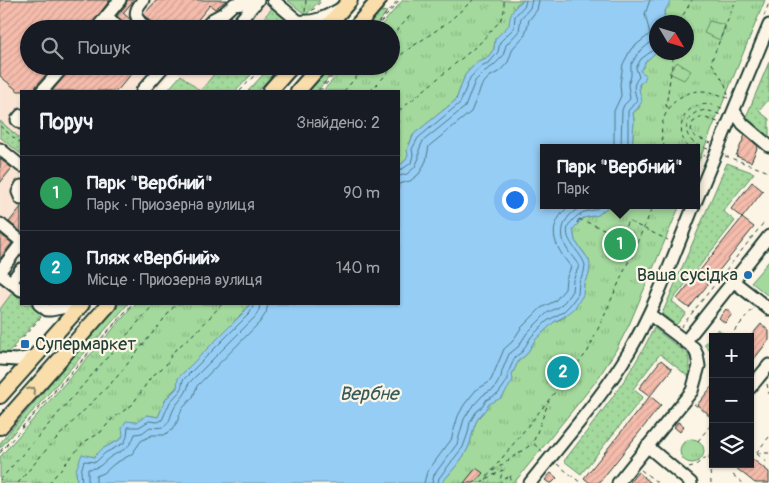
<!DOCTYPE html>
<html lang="uk">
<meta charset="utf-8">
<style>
body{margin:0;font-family:Pangolin,sans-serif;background:#20242c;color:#f1f3f6}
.controls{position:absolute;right:15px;bottom:15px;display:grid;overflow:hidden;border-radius:0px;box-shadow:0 1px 4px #0004}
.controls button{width:45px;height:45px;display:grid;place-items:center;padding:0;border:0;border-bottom:1px solid #363941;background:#171b24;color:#f1f3f6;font:25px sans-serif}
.compass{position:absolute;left:649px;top:15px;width:45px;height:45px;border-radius:50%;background:#171b24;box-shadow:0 1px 4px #0004;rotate:128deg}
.you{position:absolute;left:514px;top:199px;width:18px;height:18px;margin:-12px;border:4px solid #fff;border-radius:50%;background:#1a73e8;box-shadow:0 0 0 8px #1a73e833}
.badge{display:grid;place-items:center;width:32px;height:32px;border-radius:50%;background:#d93025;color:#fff;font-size:16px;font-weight:700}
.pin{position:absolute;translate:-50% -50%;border:2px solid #fff;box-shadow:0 1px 5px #0006}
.popup{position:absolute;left:540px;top:144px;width:160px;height:65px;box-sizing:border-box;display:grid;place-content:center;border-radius:0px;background:#171b24;filter:drop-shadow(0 1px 4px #0005);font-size:16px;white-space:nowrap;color:#9ea1a6}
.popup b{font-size:19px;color:#f1f3f6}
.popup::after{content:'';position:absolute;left:50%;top:100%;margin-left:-10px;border:10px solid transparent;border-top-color:#171b24}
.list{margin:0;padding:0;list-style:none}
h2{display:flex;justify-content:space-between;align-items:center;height:65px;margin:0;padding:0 20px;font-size:21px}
h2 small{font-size:16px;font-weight:400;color:#9ea1a6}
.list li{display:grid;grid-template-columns:32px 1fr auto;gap:15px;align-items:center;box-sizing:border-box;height:75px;padding:0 20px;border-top:1px solid #363941}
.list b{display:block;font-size:19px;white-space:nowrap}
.list p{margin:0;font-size:16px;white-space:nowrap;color:#9ea1a6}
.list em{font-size:16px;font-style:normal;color:#9ea1a6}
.icon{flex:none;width:28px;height:28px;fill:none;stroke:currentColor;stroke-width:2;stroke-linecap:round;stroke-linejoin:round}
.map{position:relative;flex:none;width:769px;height:483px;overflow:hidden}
.search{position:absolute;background:#171b24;box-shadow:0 1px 4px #0004;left:20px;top:20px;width:380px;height:55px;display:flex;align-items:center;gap:12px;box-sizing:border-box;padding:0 18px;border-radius:28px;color:#9ea1a6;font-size:19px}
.panel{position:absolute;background:#171b24;box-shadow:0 1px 4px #0004;left:20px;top:90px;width:380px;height:215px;border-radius:0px}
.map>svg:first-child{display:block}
.built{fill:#fae4d4}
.grass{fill:url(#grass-dots);stroke:#618b68}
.park{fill:url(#park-tufts);stroke:#618b68}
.garden{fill:#a3d99c;stroke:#618b68}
.water{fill:#96cdf5;stroke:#6693a8}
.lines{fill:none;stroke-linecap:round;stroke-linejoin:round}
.shore{stroke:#4f7781;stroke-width:1}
.building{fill:url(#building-hatch);stroke:#1f3d34}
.minor-casing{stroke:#1f3d34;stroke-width:15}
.major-casing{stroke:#1f3d34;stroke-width:18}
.path{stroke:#1f3d34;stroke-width:1;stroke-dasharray:4 4;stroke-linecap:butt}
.minor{stroke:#fcf5e5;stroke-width:11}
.major{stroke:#f9deab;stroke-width:14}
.oneway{stroke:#81856a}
.poi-dot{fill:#1f6fb2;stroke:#fcf5e5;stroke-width:2}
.labels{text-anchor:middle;stroke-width:4.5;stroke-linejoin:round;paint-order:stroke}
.poi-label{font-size:18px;fill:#1f3d34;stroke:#fcf5e5;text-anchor:end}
.water-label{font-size:19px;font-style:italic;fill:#375a5b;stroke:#fcf5e5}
</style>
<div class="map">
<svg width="769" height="483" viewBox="0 0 769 483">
<defs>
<pattern id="grass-dots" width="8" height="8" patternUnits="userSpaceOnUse" patternTransform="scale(1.25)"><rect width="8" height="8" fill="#a3d99c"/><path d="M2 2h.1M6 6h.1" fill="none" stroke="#8cbb87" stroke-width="1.8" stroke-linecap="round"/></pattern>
<pattern id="park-tufts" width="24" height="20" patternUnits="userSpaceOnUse" patternTransform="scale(1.25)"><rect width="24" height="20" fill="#a3d99c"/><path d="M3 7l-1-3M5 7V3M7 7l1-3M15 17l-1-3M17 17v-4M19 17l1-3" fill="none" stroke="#8cbb87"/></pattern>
<pattern id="building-hatch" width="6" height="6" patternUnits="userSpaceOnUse" patternTransform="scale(1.25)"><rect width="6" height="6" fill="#f5bcac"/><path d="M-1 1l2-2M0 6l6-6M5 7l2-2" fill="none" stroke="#d2a295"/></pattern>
</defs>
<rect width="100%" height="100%" fill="#fcf5e5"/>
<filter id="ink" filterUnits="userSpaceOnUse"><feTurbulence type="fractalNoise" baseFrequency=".02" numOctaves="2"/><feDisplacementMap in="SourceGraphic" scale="10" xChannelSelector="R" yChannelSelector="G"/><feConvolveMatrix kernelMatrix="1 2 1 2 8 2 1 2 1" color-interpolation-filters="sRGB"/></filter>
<g filter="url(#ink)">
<path class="built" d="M 0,0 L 278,0 L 254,29 L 29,29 L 29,66 L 221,66 L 200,91 L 174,69 L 155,91 L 21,91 L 21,282 L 0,309 Z"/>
<path class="grass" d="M 273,7 L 293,25 L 294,26 L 292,29 L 254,29 Z
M 382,11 L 387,12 L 372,29 L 363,29 L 378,12 Z
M 769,62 L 769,99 L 759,111 L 769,119 L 769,139 L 746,117 Z
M 221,66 L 259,66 L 236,91 L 167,91 L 181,75 L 200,91 Z
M 271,66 L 280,66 L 258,91 L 248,91 Z
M 330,66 L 339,66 L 317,91 L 308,91 Z
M 0,121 L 21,139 L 21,154 L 0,137 Z
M 727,163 L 754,173 L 723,211 L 735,221 L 672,301 L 686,313 L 676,325 L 662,314 Z
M 15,289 L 21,294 L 21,304 L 34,304 L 44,312 L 4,357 L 0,356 L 0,309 Z
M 119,304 L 128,304 L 0,448 L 0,443 L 74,355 Z
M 654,328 L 689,355 L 689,377 L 660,354 L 633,389 L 643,397 L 581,474 L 564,461 C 597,418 631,377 654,328 Z"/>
<path class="park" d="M 287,0 L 320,0 L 306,15 Z
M 403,0 L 524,0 L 517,4 L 510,25 L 495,39 L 494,49 L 487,58 L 478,61 L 465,75 L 456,100 L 413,135 L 407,150 L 409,155 L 406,160 L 399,166 L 399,91 L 323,91 L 345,66 L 391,66 L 391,29 L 378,29 Z
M 671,0 L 765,0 L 696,168 L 696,148 L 632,148 L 634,120 L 633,113 L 639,108 L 640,71 L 645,62 L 656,52 L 686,52 L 686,22 L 665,22 L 664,13 Z
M 610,205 L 680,205 L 629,325 L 616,350 L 597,380 L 514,483 L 442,483 C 450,472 462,461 468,448 C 472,440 472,430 476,422 C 479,415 486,411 489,404 L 512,374 L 519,360 L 526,355 L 535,340 L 554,322 L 565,317 L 583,295 L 584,283 L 589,274 L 585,254 L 575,241 L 573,229 L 583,218 L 598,215 Z
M 135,304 L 256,304 L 250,304 L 166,399 L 158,417 L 147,415 L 121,439 L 102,449 L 94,458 L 76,470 L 77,483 L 0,483 L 0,457 Z
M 718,329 L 728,337 L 713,337 L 713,352 L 704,345 Z
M680 451a12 12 0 1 1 24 0a12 12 0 1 1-24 0Z"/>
<path class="garden" d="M 709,21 L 725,25 L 720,40 L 704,33 Z
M 677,62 L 691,71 L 684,80 L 669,73 Z
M 769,261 L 769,292 L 767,295 L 751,282 Z"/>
<path class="water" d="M 524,0 L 671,0 L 664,13 L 665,22 L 656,22 L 656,43 L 655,45 L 656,52 L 645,62 L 644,66 L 640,71 L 646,75 L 644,81 L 639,84 C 639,102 648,97 633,113 L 634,120 L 632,148 L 544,148 L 544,205 L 610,205 L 598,215 L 583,218 L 573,229 L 575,241 L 589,260 L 590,265 L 589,274 L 584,283 L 583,295 L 574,309 L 565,316 L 554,322 L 535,340 L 526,355 L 519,360 L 512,374 L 513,380 L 507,390 L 501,398 L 489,404 C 486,411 479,415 476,422 C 472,430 472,440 468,448 C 462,461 450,472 442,483 L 77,483 L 76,470 L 82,454 L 94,457 L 102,449 L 121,439 L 123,436 L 122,428 L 126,421 L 137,422 L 147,415 L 158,417 L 166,399 L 177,388 L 178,378 L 246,310 L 250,304 L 399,304 L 399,166 L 406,160 L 408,155 L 407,150 L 414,134 L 456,100 L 465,75 L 478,61 L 487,58 L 494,49 L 495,39 L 509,25 C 510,13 514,6 524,0 Z"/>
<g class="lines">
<path class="shore" d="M 614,148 L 614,111 L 621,96 L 620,84 L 623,64 L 631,49 L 650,34 L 645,14 L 650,0
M 621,148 L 622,110 L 624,105 L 630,99 L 628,85 L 631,76 L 631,65 L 638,53 L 650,43 L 656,41
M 628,148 L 628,111 L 637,100 C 634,90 632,85 639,77 L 636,68 L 641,59 L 656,48
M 399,170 L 404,168 L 411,163 L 413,155 L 412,149 L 418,138 L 460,103 L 470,78 L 481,66 L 490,62 L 498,52 L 500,42 L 514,28 L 515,16 L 525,5 L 526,0
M 399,176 L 407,174 L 415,167 L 419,158 L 419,150 L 423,141 L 465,107 L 475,81 L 485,71 L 493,66 L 503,56 L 506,45 L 519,31 L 521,18 L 530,8 L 532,0
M 399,184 L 410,181 L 419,174 L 426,161 L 429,146 L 471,112 L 482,85 L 489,77 L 500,71 L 508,62 L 513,48 L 525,35 L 529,20 L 537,10 L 539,0
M 82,483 L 81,471 L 84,461 L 96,462 L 105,453 L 124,443 L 127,437 L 128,427 L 139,427 L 149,421 L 158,422 L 162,420 L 170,402 L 181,390 L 183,380 L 250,313 L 254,304
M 88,483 L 88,469 C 101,468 100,465 109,458 C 122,449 129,451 135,434 L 142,433 L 150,427 C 174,431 167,416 177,404 C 183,396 187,393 189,383 L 255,317 L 259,310 L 260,304
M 96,483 L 96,476 L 104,473 L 114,464 L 132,454 L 141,441 L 152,435 L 164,435 L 172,430 L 177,422 L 182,409 L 193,397 L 197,386 L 260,322 L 266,313 L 268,304
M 424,483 L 427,472 L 451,440 L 458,416 L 464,405 L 476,390 L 488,383 L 491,380 L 504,349 L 512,342 L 521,328 L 541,308 L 555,301 L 565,289 L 566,279 L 571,267 C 553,244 545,227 570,205
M 432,483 L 434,475 L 457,444 L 464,419 L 471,408 L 483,395 L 494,389 L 501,377 L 502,371 L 509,354 L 518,347 L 527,333 L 547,313 L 559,307 L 565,301 L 572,291 L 573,280 L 579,266 C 576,260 570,255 567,249 C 556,230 566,212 586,205
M 438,483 L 439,478 L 463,447 L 468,433 L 470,422 L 476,412 L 483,406 L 486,400 L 498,394 L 503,387 L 508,379 L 508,373 L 515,357 L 522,352 L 531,337 L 547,321 L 563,312 L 570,305 L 578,294 L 579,282 L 584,272 L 585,265 C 580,248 551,234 580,214 C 588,209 593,213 602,205"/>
</g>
<path class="building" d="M 0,0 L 110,0 L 88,29 L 29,29 L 29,66 L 54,66 L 36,86 L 35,91 L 18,91 L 0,76 Z
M 127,0 L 134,0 L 123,13 L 130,19 L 133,25 L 130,29 L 128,29 L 126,24 L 117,16 L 126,5 Z
M 157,0 L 227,0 L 215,9 L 210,5 L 190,29 L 159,29 L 147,18 L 144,14 Z
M 73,66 L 138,66 L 117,91 L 52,91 Z
M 745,135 L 758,146 L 751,162 L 736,156 Z
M 0,159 L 12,168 L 0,183 Z
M 752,182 L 763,191 L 742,218 L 731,209 Z
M 21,207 L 21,232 L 9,222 Z
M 742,218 L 754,227 L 689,308 L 677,299 Z
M 0,234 L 12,243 L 0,259 Z
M 726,309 L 732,314 L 725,323 L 719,318 Z
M 761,324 L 769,331 L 769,340 L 750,364 L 750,337 Z
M 661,360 L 672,369 L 650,396 L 639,388 Z
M 713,385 L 713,411 L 710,415 L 697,405 Z
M 650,396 L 661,405 L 599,483 L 590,483 L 584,478 Z
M 678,422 L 684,426 L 680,432 L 674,427 Z
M 750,457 L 769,472 L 769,483 L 755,483 L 731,464 L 750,464 Z
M 476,468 L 483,473 L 474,483 L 464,483 Z
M 638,472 L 651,483 L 629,483 Z
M 551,473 L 557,478 L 552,483 L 549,483 L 545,480 Z"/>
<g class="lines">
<defs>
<path id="minor" d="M 143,0 C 132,13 135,18 147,29
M 273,0 L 298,21 C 314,23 326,17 340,9
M 106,17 L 121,29
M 96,29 L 120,0
M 204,29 L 213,19 L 224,13 L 234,4 L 242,3 L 255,4
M 233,29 L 258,0
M 42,91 L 64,66
M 142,91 L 164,66
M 734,111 L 743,124 L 769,146
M 21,115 L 17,120 L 21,123
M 0,149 L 21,166
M 21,186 L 18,192 L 21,199
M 696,201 L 769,25
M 0,224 L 21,241
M 0,271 L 21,244
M 0,274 L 21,290
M 733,281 L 769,309
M 11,282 L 21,269
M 39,304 L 47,310 L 51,310 L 81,304
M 685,342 L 769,236
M 0,359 L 17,360 L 36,356
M 750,388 L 769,365
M 647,446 L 691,483
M 530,483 C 564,440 601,399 629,352 C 656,306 674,254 694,205
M 618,483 L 692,391 L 699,366 L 697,355 L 694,348 L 649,314"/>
<path id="major" d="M 325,29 L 350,0
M 354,29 L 379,0
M 270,91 L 292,66
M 298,91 L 320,66
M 0,396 L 82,304
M 0,427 L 109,304"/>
</defs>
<use href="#minor" class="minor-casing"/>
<use href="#major" class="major-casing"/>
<path class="path" d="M 312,11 L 322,0
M 305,12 L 306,0
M 764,16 L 769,3
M 679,22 L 692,0
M 373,29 L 398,0
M 375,29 L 400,0
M 391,37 L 411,15
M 240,91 L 263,66
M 318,91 L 340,66
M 320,91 L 342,66
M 344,91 L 366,66
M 370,91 L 385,76 L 403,53 L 447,23 L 473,0
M 728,95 L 725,84 L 711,62 L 736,0
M 668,107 L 666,106 L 674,52
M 399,111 L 480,43 L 500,21 L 504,11 L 504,0
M 0,126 L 21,144
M 711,143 L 694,136 L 691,130 L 693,122 L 702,117 L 718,122
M 665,148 C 653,122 673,91 701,91 C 711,91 720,95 728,98
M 688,148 C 676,133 680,108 701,105 C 709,103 716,106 724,109
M 708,149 C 703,147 697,146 693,142 C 681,132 687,113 701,111 C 708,109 715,113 721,115
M 696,153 L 705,156
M 725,156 L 769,172
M 696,158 L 703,157
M 579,219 L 621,236 L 628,221 L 668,240
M 577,223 L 581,215
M 681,327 L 765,221
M 729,337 L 753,309
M 12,350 L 41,317
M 767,384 L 769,394
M 694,404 L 713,419
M 22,427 L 132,304
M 698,441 L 713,422
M 750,449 L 756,453 L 769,437
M 0,451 L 8,443
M 543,452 L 533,443 L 549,401
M 0,453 L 133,304
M 757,453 L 769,453
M 757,454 L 769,464
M 709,456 L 711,483
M 557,464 L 581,483
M 689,468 L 693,467 L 713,452
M 641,470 L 658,483
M 493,471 L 532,444
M 733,475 L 743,483
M 486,479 L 503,470 L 499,483 L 511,475 L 509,483
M 0,480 L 154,304
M 18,483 L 52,443 L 116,378 L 176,304
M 49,483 L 84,442 L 100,433 L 112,419 L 132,405 L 151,377 L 166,365 L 173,352 L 200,328 L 222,304
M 482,483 L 588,351 L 654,205"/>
<use href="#minor" class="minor"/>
<use href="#major" class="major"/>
</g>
<defs><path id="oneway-chevron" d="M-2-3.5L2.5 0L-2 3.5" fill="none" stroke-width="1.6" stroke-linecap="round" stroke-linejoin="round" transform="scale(1.25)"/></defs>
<use class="oneway" href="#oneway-chevron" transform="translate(32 390) rotate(-48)"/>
</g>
<g class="poi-dot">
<circle cx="748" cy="275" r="5"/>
<rect x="20" y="339" width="10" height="10" rx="2.5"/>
</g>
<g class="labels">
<g class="poi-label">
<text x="738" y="281">Ваша сусідка</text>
<text x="35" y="350" text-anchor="start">Супермаркет</text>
</g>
<g class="water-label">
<text x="369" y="400">Вербне</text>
</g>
</g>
</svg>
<div class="controls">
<button>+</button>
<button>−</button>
<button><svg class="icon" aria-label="layers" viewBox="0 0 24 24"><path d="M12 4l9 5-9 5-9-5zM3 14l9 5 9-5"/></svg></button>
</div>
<svg class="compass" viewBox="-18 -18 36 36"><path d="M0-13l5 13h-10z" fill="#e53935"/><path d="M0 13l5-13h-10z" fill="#9ea1a6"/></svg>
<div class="you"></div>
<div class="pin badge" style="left:620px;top:244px;background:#2e9e5b">1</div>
<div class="popup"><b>Парк &quot;Вербний&quot;</b>Парк</div>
<div class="pin badge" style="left:563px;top:372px;background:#0f9aa8">2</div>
<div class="search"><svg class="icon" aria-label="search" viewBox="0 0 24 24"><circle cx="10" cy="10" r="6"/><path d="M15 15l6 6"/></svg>Пошук</div>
<section class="panel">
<h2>Поруч<small>Знайдено: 2</small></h2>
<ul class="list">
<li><span class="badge" style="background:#2e9e5b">1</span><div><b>Парк &quot;Вербний&quot;</b><p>Парк · Приозерна вулиця</p></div><em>90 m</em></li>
<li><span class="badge" style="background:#0f9aa8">2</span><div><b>Пляж «Вербний»</b><p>Місце · Приозерна вулиця</p></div><em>140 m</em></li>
</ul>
</section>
</div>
